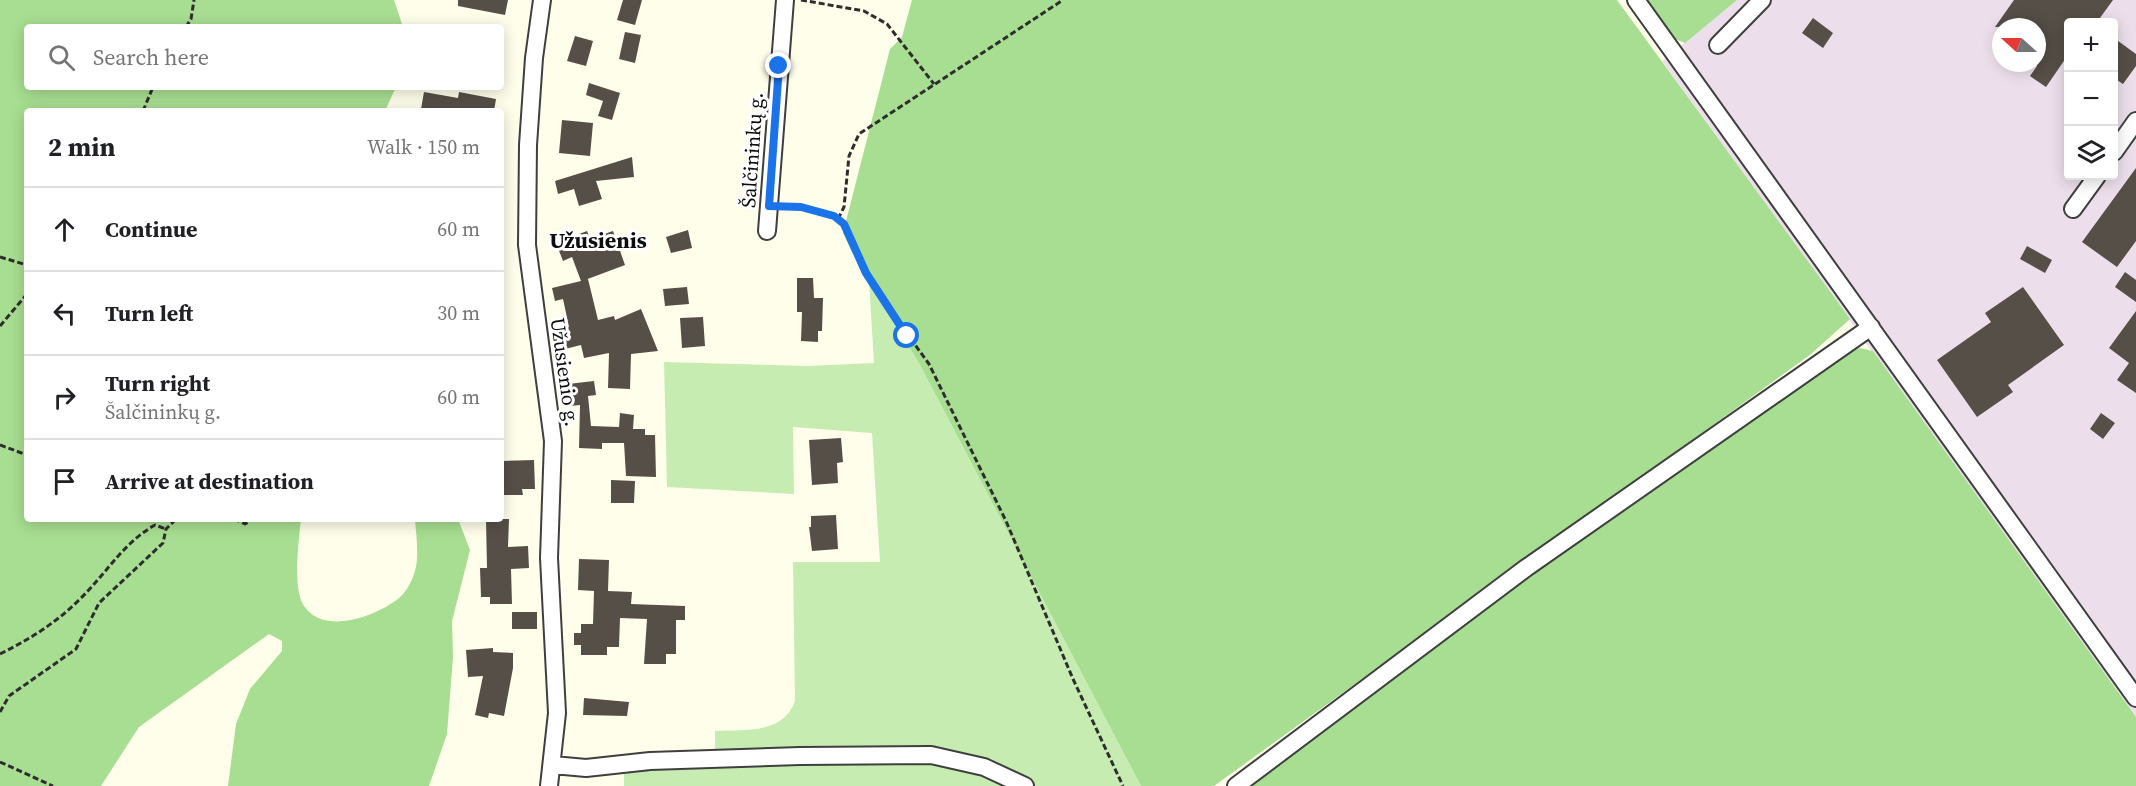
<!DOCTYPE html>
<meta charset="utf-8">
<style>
body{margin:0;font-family:"Source Serif 4",serif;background:#f2f2f2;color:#202124}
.controls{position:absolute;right:18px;top:18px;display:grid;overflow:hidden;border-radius:6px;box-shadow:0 3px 15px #0003}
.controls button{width:54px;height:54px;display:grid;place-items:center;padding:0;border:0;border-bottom:2px solid #e0e0e0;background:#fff;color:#202124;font:30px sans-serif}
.compass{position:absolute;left:1992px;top:18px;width:54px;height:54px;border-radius:50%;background:#fff;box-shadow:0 3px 15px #0003;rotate:291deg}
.stop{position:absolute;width:18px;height:18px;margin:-14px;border:4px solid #1a73e8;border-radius:50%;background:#fff}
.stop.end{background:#1a73e8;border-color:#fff;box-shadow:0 2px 6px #0008}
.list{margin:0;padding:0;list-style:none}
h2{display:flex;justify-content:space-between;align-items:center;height:78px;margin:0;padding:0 24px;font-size:26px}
h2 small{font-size:20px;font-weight:400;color:#757577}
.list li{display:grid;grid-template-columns:39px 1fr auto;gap:18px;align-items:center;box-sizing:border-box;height:84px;padding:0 24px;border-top:2px solid #e0e0e0}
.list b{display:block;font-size:22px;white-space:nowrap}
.list p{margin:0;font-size:20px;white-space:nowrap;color:#757577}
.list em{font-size:20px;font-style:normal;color:#757577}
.icon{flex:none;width:33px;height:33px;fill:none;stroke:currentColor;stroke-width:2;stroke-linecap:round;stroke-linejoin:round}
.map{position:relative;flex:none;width:2136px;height:786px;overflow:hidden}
.search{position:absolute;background:#fff;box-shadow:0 3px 15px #0003;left:24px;top:24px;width:480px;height:66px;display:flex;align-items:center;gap:15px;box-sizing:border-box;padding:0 21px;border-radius:6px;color:#757577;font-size:22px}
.panel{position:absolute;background:#fff;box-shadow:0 3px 15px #0003;left:24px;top:108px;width:480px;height:414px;border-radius:6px}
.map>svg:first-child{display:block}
.industrial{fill:#ecdfeb;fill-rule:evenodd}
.green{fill:#c7ecb2}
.forest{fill:#a7de91}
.building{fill:#564f48}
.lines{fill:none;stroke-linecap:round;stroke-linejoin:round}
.street-casing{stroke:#3f3f3f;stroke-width:20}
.path{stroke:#2e2e2e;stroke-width:3;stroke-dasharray:6 3;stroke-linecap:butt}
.street{stroke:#fff;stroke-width:16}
.route{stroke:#1a73e8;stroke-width:8}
.labels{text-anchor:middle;stroke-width:6;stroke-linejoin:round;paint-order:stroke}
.street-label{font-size:20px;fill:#0c0c0c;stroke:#fff}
.quarter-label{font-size:22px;font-weight:bold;fill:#0c0c0c;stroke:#fff}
</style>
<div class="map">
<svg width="2136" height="786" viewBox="0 0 2136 786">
<rect width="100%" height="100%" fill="#fffeeb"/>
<path class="industrial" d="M 1737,0 L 2136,0 L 2136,717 L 1662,61 ZM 2068,22 L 2114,22 L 2114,176 L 2068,176 ZM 2001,27 L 2037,27 L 2037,63 L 2001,63 Z"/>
<path class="green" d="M 869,280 L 920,365 L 1141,786 L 624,786 L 624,771 L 715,767 L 715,731 C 746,729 782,735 795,701 L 793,562 L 880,562 L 872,433 L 793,427 L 794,494 L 667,487 L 664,362 L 807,366 L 874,363 Z"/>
<path class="forest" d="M 0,0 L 394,0 L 403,27 L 27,27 L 27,87 L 396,87 L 385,111 L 27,111 L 27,519 L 301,519 C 299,539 292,589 304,606 C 324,636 377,616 399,598 C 405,594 412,581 414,574 C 420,558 416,536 415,519 L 458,519 L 470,550 L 452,621 L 453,657 L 447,734 L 429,786 L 228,786 L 236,724 L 250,689 L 282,651 L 282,641 L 269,634 L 139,727 L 101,786 L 0,786 Z
M 912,0 L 1617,0 L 1850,319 L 1811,354 L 1214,786 L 1141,786 L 920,365 L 852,252 L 843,233 L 890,49 L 902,37 Z
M 1647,0 L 1737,0 L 1685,43 L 1675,39 Z
M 1860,348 L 1873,351 L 2136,717 L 2136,786 L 1248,786 L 1501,596 L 1847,352 Z"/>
<path class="building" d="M 458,0 L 508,0 L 505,15 L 458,6 Z
M 623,0 L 642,0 L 635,25 L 617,20 Z
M 2014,0 L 2113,0 L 2097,22 L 2068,22 L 2068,55 L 2046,87 L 2030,76 L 2037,66 L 2037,27 L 1995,27 Z
M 1813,18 L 1833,33 L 1823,48 L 1802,33 Z
M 625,32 L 641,35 L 635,63 L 619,59 Z
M 575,36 L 593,41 L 586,66 L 567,61 Z
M 2114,38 L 2136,54 L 2136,66 L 2123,84 L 2114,78 Z
M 589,83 L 620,93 L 612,120 L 598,116 L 603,101 L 586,95 Z
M 424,92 L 458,98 L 459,92 L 496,99 L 494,111 L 421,109 Z
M 562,120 L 593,123 L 590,156 L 559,153 Z
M 632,157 L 634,177 L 596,181 L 602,199 L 579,206 L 574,189 L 558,194 L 555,181 Z
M 2136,168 L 2136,241 L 2117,267 L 2082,242 Z
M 688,230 L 692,248 L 671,253 L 666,237 Z
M 587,231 L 590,239 L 613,231 L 625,265 L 585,280 L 588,279 L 598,320 L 614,316 L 615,320 L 641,309 L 658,351 L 631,354 L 630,389 L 608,388 L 609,353 L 584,358 L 581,345 L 565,349 L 560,329 L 569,327 L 563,299 L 555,301 L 552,288 L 581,281 L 572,257 L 563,261 L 556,243 Z
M 2027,246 L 2052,260 L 2045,273 L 2020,259 Z
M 2125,272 L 2136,280 L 2136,302 L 2115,287 Z
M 797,278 L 813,278 L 814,298 L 823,298 L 822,331 L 818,331 L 818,342 L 801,341 L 802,312 L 797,312 Z
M 687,287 L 689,304 L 665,306 L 663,289 Z
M 2023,287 L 2064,345 L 2008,385 L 2013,392 L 1977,417 L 1937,360 L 1991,322 L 1985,313 Z
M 2136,311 L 2136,393 L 2117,380 L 2129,363 L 2109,348 Z
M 703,317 L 705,346 L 682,348 L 680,318 Z
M 594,381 L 596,395 L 588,396 L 591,426 L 619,427 L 620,413 L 634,415 L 633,429 L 645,429 L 645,435 L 655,435 L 656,477 L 626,476 L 624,443 L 602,443 L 602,449 L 579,448 L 580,405 L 570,406 L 568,384 Z
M 2101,413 L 2115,423 L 2103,439 L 2090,429 Z
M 841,438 L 843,462 L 837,463 L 838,483 L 812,485 L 809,440 Z
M 534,460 L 535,489 L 522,489 L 523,495 L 503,495 L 502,461 Z
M 611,480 L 635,481 L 634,503 L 611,503 Z
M 836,515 L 838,549 L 812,551 L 809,527 L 811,527 L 811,516 Z
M 486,519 L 509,519 L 508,547 L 528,546 L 529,568 L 511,569 L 512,604 L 490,604 L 490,597 L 481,597 L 480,568 L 487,568 Z
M 579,559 L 609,560 L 608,591 L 632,592 L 631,604 L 685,606 L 685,620 L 676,620 L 676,654 L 666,654 L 666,664 L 644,664 L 647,619 L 620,618 L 619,647 L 607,647 L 607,655 L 581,655 L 581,645 L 574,645 L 574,633 L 581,633 L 581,624 L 593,624 L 594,591 L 578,590 Z
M 512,612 L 537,612 L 537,629 L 512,629 Z
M 493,648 L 493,652 L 513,653 L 513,668 L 504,716 L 489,713 L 488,718 L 475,715 L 483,676 L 468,677 L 466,650 Z
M 584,698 L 629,702 L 627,716 L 583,715 Z"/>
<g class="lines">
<defs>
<path id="street" d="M 542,0 L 534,58 L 528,145 L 527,245 L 553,441 L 549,558 L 557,713 L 549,786
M 1636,0 L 2136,698
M 1718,45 L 1762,0
M 2114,152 L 2136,121
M 2073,209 L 2097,176
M 767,231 L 785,0
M 553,765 L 586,768 L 650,761 L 800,756 L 931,755 L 984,767 L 1025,786
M 1236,786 L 1526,568 L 1871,327"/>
</defs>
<use href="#street" class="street-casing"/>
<path class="path" d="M 801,0 L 864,11 L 887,24 L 934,84
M 186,27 L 191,19 L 194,0
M 143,111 L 153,87
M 783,206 L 801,207 L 834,216 L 844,224 L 856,255 L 881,298 L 929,364 L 1006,521 L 1073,679 L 1123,786
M 838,219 L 844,207 L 849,156 L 859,134 L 1063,0
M 0,257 L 27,265
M 0,326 L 27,294
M 0,445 L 27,455
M 234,519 L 245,524 L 253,519
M 0,654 C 30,639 56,623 80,599 C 106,574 123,543 155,525 L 166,529
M 0,712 L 9,696 L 76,649 L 99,603 L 163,543 L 166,529 L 176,519
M 0,762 L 53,786"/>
<use href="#street" class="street"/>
</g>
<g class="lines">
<path class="route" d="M 779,66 L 769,206 L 801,207 L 834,216 L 844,224 L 866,273 L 907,336"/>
</g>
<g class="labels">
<g class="street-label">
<text transform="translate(752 150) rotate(-86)" y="7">Šalčininkų g.</text>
<text transform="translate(565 372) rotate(82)" y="7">Užusienio g.</text>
</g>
<g class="quarter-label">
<text x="598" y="248">Užusienis</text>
</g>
</g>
</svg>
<div class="controls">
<button>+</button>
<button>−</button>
<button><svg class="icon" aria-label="layers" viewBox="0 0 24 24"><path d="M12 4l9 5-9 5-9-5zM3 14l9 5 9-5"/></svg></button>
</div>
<svg class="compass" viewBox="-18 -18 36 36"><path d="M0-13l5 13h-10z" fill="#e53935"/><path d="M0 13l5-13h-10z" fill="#757577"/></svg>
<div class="stop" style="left:907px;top:336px"></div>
<div class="stop end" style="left:779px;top:66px"></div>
<div class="search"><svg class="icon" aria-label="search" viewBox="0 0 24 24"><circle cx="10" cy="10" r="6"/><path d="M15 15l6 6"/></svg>Search here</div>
<section class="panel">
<h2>2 min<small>Walk · 150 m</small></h2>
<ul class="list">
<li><svg class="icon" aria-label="ahead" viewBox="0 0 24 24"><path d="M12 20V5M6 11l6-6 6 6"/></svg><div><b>Continue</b></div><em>60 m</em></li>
<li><svg class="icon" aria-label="left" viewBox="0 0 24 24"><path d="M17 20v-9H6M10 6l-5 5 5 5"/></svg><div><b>Turn left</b></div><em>30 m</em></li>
<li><svg class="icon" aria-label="right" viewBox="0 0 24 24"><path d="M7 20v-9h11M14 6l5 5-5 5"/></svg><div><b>Turn right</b><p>Šalčininkų g.</p></div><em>60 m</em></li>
<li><svg class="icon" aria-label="arrive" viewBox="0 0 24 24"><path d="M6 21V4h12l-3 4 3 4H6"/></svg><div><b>Arrive at destination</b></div></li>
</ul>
</section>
</div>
